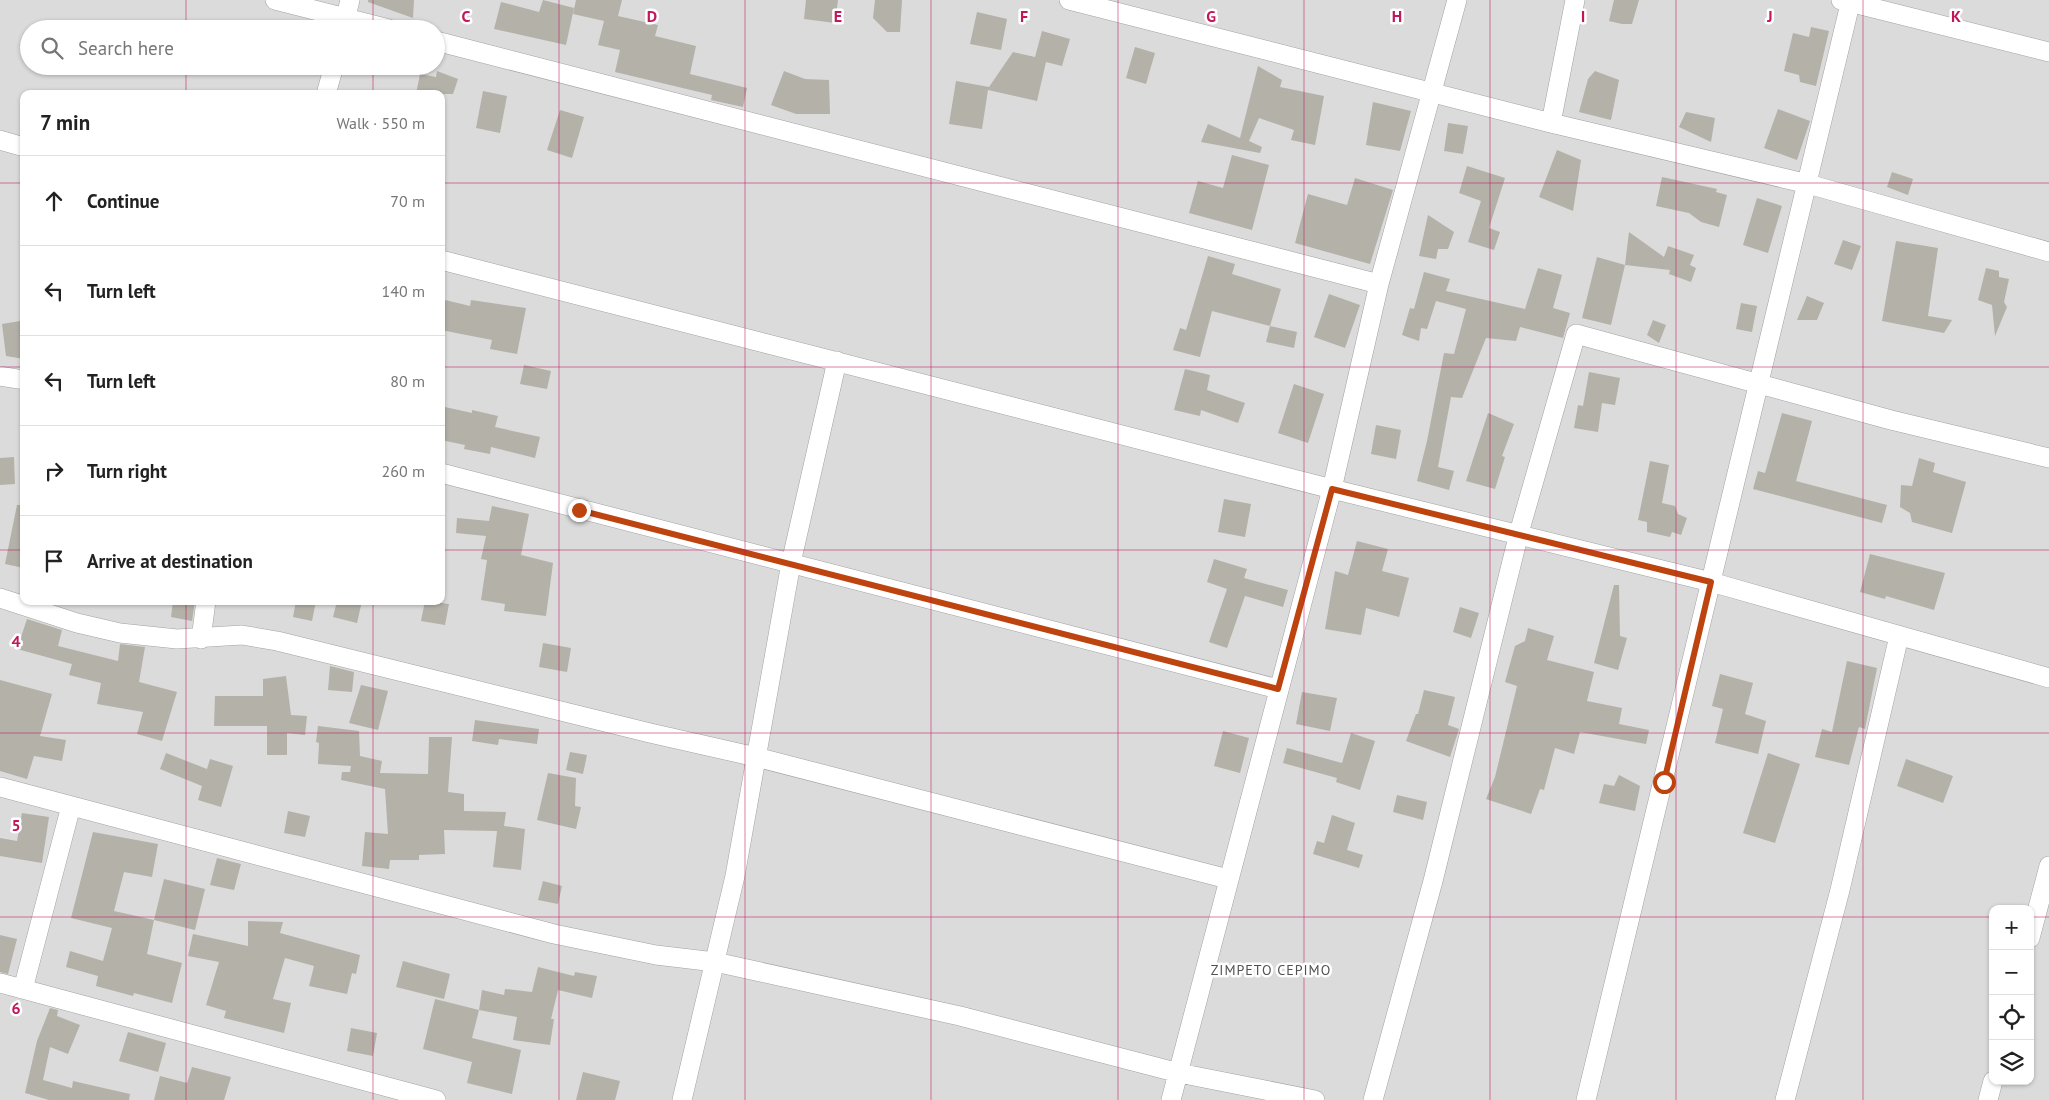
<!DOCTYPE html>
<meta charset="utf-8">
<style>
body{margin:0;font-family:"PT Sans",sans-serif;background:#f2f2f2;color:#222}
.controls{position:absolute;right:15px;bottom:15px;display:grid;overflow:hidden;border-radius:10px;box-shadow:0 1px 4px #0004}
.controls button{width:45px;height:45px;display:grid;place-items:center;padding:0;border:0;border-bottom:1px solid #e0e0e0;background:#fff;color:#222;font:25px sans-serif}
.stop{position:absolute;width:15px;height:15px;margin:-11px;border:4px solid #bd430f;border-radius:50%;background:#fff}
.stop.end{background:#bd430f;border-color:#fff;box-shadow:0 1px 5px #0008}
.list{margin:0;padding:0;list-style:none}
h2{display:flex;justify-content:space-between;align-items:center;height:65px;margin:0;padding:0 20px;font-size:21px}
h2 small{font-size:16px;font-weight:400;color:#767676}
.list li{display:grid;grid-template-columns:32px 1fr auto;gap:15px;align-items:center;box-sizing:border-box;height:90px;padding:0 20px;border-top:1px solid #e0e0e0}
.list b{display:block;font-size:19px;white-space:nowrap}
.list em{font-size:16px;font-style:normal;color:#767676}
.icon{flex:none;width:28px;height:28px;fill:none;stroke:currentColor;stroke-width:2;stroke-linecap:round;stroke-linejoin:round}
.map{position:relative;flex:none;width:2049px;height:1100px;overflow:hidden}
.search{position:absolute;background:#fff;box-shadow:0 1px 4px #0004;left:20px;top:20px;width:425px;height:55px;display:flex;align-items:center;gap:12px;box-sizing:border-box;padding:0 18px;border-radius:28px;color:#767676;font-size:19px}
.panel{position:absolute;background:#fff;box-shadow:0 1px 4px #0004;left:20px;top:90px;width:425px;height:515px;border-radius:10px}
.map>svg:first-child{display:block}
.residential{fill:#dcdbdb;fill-rule:evenodd}
.building{fill:#b3b1a8}
.lines{fill:none;stroke-linecap:round;stroke-linejoin:round}
.minor-casing{stroke:#a2a2a2;stroke-width:20}
.minor{stroke:#fff;stroke-width:19}
.route{stroke:#bd430f;stroke-width:6}
.grid{fill:none;stroke:#c2185b;stroke-width:1;stroke-opacity:0.55}
.labels{text-anchor:middle;stroke-width:5;stroke-linejoin:round;paint-order:stroke}
.neighbourhood-label{font-size:14px;letter-spacing:1px;fill:#515151;stroke:#fff}
.grid-label{font-size:16px;text-anchor:middle;font-weight:bold;fill:#c2185b;stroke:#fff;stroke-width:5;stroke-linejoin:round;paint-order:stroke}
</style>
<div class="map">
<svg width="2049" height="1100" viewBox="0 0 2049 1100">
<rect width="100%" height="100%" fill="#eeeee5"/>
<path class="residential" d="M 0,0 L 2049,0 L 2049,1100 L 0,1100 ZM 29,29 L 436,29 L 436,66 L 29,66 ZM 24,94 L 441,94 L 441,601 L 24,601 ZM 1993,909 L 2030,909 L 2030,1081 L 1993,1081 Z"/>
<path class="building" d="M 368,0 L 414,0 L 413,18 L 368,2 Z
M 543,0 L 574,8 L 566,45 L 494,29 L 501,2 L 539,12 Z
M 576,0 L 622,0 L 618,16 L 658,25 L 655,36 L 696,46 L 690,74 L 747,88 L 743,107 L 711,100 L 712,95 L 615,72 L 620,50 L 598,45 L 604,21 L 573,14 Z
M 806,0 L 838,0 L 835,23 L 804,19 Z
M 875,0 L 902,0 L 900,32 L 887,32 L 873,18 Z
M 1614,0 L 1639,0 L 1632,24 L 1622,24 L 1609,21 Z
M 977,12 L 1007,19 L 1001,50 L 970,44 Z
M 1811,27 L 1829,31 L 1816,86 L 1800,82 L 1799,75 L 1784,71 L 1793,33 L 1809,37 Z
M 1042,31 L 1070,39 L 1062,66 L 1046,62 L 1037,101 L 988,90 L 982,129 L 949,124 L 956,81 L 989,87 L 1013,52 L 1035,57 Z
M 1135,47 L 1155,53 L 1146,84 L 1126,78 Z
M 1258,66 L 1282,80 L 1280,87 L 1324,96 L 1315,145 L 1291,140 L 1294,130 L 1259,118 L 1249,141 L 1262,147 L 1260,153 L 1201,142 L 1208,124 L 1240,138 Z
M 437,71 L 458,79 L 453,94 L 416,94 L 420,74 L 436,77 Z
M 784,71 L 805,79 L 829,80 L 830,114 L 796,114 L 771,105 Z
M 1595,71 L 1619,80 L 1611,120 L 1579,112 L 1588,79 Z
M 483,91 L 507,96 L 500,133 L 476,128 Z
M 1373,102 L 1411,111 L 1400,151 L 1366,145 Z
M 1778,109 L 1810,121 L 1797,160 L 1764,148 Z
M 560,110 L 584,117 L 572,158 L 547,150 Z
M 1686,112 L 1715,118 L 1711,142 L 1679,127 Z
M 1448,123 L 1468,126 L 1463,154 L 1444,151 Z
M 1557,150 L 1581,160 L 1573,211 L 1539,197 Z
M 1232,155 L 1269,165 L 1252,230 L 1189,213 L 1198,181 L 1223,188 Z
M 1467,166 L 1505,178 L 1489,228 L 1500,232 L 1494,250 L 1468,242 L 1481,201 L 1459,193 Z
M 1892,172 L 1913,179 L 1908,195 L 1887,187 Z
M 1662,177 L 1717,189 L 1716,192 L 1727,195 L 1719,227 L 1701,222 L 1689,213 L 1656,206 Z
M 1355,178 L 1393,190 L 1370,264 L 1295,243 L 1308,194 L 1347,205 Z
M 1757,198 L 1782,206 L 1768,253 L 1743,245 Z
M 1428,215 L 1454,232 L 1448,249 L 1438,249 L 1436,259 L 1419,256 Z
M 1629,232 L 1664,257 L 1668,246 L 1694,255 L 1690,265 L 1696,268 L 1691,282 L 1669,274 L 1670,270 L 1625,265 Z
M 1843,240 L 1861,246 L 1852,270 L 1834,264 Z
M 1896,241 L 1938,248 L 1928,316 L 1952,320 L 1944,333 L 1882,321 Z
M 1208,256 L 1235,264 L 1232,274 L 1281,289 L 1270,326 L 1212,311 L 1200,357 L 1173,350 L 1180,328 L 1186,330 Z
M 1597,257 L 1625,265 L 1611,325 L 1582,318 Z
M 1538,268 L 1562,275 L 1553,308 L 1570,313 L 1563,338 L 1520,327 L 1516,341 L 1486,338 L 1462,398 L 1451,397 L 1438,467 L 1454,471 L 1449,490 L 1417,481 L 1427,441 L 1444,353 L 1454,354 L 1466,309 L 1436,301 L 1427,329 L 1421,328 L 1419,341 L 1402,335 L 1410,308 L 1414,309 L 1424,272 L 1450,279 L 1446,291 L 1525,309 Z
M 1986,268 L 1999,271 L 1999,277 L 2009,279 L 2004,302 L 2007,307 L 1995,336 L 1992,305 L 1978,300 Z
M 1329,294 L 1360,305 L 1345,348 L 1314,337 Z
M 1807,296 L 1824,303 L 1817,320 L 1797,320 Z
M 441,299 L 470,306 L 471,300 L 526,308 L 517,354 L 490,349 L 492,340 L 441,330 Z
M 1741,303 L 1757,306 L 1752,332 L 1736,329 Z
M 1653,320 L 1666,325 L 1659,343 L 1647,335 Z
M 20,321 L 24,347 L 24,359 L 6,356 L 2,324 Z
M 1270,326 L 1297,332 L 1294,348 L 1266,342 Z
M 524,365 L 551,371 L 547,389 L 520,384 Z
M 1185,369 L 1210,375 L 1207,390 L 1245,403 L 1238,423 L 1201,410 L 1200,416 L 1174,410 Z
M 1589,372 L 1620,378 L 1615,405 L 1602,403 L 1598,432 L 1574,428 L 1578,405 L 1583,406 Z
M 1294,384 L 1324,394 L 1308,443 L 1278,433 Z
M 445,407 L 472,413 L 472,410 L 498,416 L 495,427 L 540,437 L 535,458 L 491,447 L 490,454 L 464,449 L 465,445 L 441,440 L 441,423 Z
M 1488,413 L 1514,424 L 1502,456 L 1505,457 L 1495,489 L 1466,481 Z
M 1782,413 L 1812,421 L 1796,481 L 1887,505 L 1882,523 L 1753,489 L 1758,471 L 1765,473 Z
M 1376,425 L 1401,430 L 1396,459 L 1371,454 Z
M 14,457 L 15,484 L 0,485 L 0,458 Z
M 1919,458 L 1935,463 L 1933,472 L 1966,482 L 1952,533 L 1912,522 L 1910,513 L 1900,507 L 1901,485 L 1912,486 Z
M 1650,461 L 1669,465 L 1662,503 L 1675,506 L 1678,514 L 1687,518 L 1681,535 L 1672,532 L 1670,537 L 1647,532 L 1647,522 L 1638,520 Z
M 1224,499 L 1251,504 L 1245,537 L 1218,532 Z
M 17,505 L 24,505 L 24,568 L 5,564 Z
M 492,506 L 529,514 L 521,555 L 553,563 L 546,616 L 504,611 L 505,604 L 481,600 L 487,560 L 481,559 L 486,536 L 456,533 L 457,518 L 489,521 Z
M 1357,541 L 1388,549 L 1382,571 L 1409,578 L 1399,617 L 1366,608 L 1361,635 L 1325,629 L 1335,571 L 1348,575 Z
M 1870,554 L 1945,573 L 1934,610 L 1886,596 L 1885,599 L 1860,592 Z
M 1214,559 L 1247,569 L 1244,578 L 1288,590 L 1283,607 L 1245,596 L 1227,648 L 1209,642 L 1227,589 L 1207,582 Z
M 1614,585 L 1619,585 L 1620,636 L 1627,638 L 1618,670 L 1594,663 Z
M 173,601 L 195,601 L 192,621 L 171,617 Z
M 296,601 L 316,601 L 312,621 L 293,617 Z
M 337,601 L 362,601 L 357,623 L 333,617 Z
M 425,601 L 449,604 L 445,625 L 421,621 Z
M 1460,607 L 1479,613 L 1471,638 L 1453,632 Z
M 27,619 L 62,630 L 58,646 L 118,661 L 120,644 L 145,647 L 139,682 L 177,692 L 162,741 L 137,734 L 143,712 L 97,704 L 101,683 L 69,675 L 72,664 L 17,649 Z
M 1528,628 L 1554,636 L 1547,660 L 1594,672 L 1587,701 L 1622,708 L 1619,724 L 1649,730 L 1646,744 L 1580,732 L 1574,754 L 1555,748 L 1544,790 L 1540,789 L 1531,814 L 1486,799 L 1495,777 L 1517,686 L 1505,682 L 1515,646 L 1525,641 Z
M 543,643 L 571,648 L 567,672 L 539,667 Z
M 1847,661 L 1877,668 L 1865,729 L 1859,727 L 1849,765 L 1815,757 L 1822,729 L 1832,732 Z
M 330,666 L 354,672 L 352,692 L 328,690 Z
M 1720,674 L 1753,683 L 1745,714 L 1766,721 L 1758,754 L 1715,743 L 1723,709 L 1712,706 Z
M 286,676 L 291,715 L 307,716 L 305,735 L 287,733 L 287,755 L 267,755 L 267,726 L 214,726 L 215,696 L 263,696 L 263,679 Z
M 0,680 L 52,694 L 40,736 L 66,740 L 62,761 L 34,756 L 27,779 L 0,771 Z
M 361,685 L 388,691 L 378,730 L 349,723 Z
M 1424,690 L 1455,697 L 1448,725 L 1459,729 L 1450,757 L 1406,741 L 1416,714 L 1418,714 Z
M 1302,692 L 1337,698 L 1330,731 L 1296,724 Z
M 475,720 L 539,729 L 537,744 L 499,739 L 498,745 L 472,741 Z
M 318,726 L 359,731 L 360,756 L 382,761 L 380,773 L 428,774 L 429,737 L 452,737 L 448,792 L 464,794 L 464,811 L 506,812 L 504,826 L 525,829 L 521,870 L 493,867 L 497,831 L 444,830 L 445,854 L 419,855 L 419,860 L 390,860 L 389,869 L 362,866 L 365,832 L 388,834 L 385,789 L 341,780 L 342,772 L 350,772 L 351,766 L 318,764 L 319,743 L 316,742 Z
M 1223,731 L 1249,738 L 1240,773 L 1214,766 Z
M 1351,733 L 1375,741 L 1360,790 L 1336,782 L 1337,778 L 1283,763 L 1287,748 L 1342,763 Z
M 570,752 L 587,755 L 583,774 L 566,770 Z
M 166,753 L 207,769 L 210,759 L 233,766 L 221,807 L 198,800 L 202,786 L 160,769 Z
M 1768,753 L 1800,764 L 1775,843 L 1743,833 Z
M 1906,759 L 1953,776 L 1943,803 L 1897,786 Z
M 548,773 L 576,778 L 575,806 L 581,807 L 576,829 L 537,820 Z
M 1619,775 L 1640,786 L 1635,811 L 1599,803 L 1604,784 L 1614,786 Z
M 1397,795 L 1427,802 L 1423,820 L 1393,812 Z
M 288,811 L 310,816 L 305,837 L 284,833 Z
M 22,813 L 49,817 L 42,863 L 0,856 L 0,838 L 17,841 Z
M 1332,815 L 1355,823 L 1347,850 L 1363,855 L 1359,868 L 1313,854 L 1317,841 L 1324,843 Z
M 93,832 L 158,844 L 152,877 L 124,872 L 114,911 L 154,920 L 147,954 L 182,963 L 172,1003 L 134,993 L 133,996 L 96,986 L 98,976 L 66,967 L 70,951 L 103,961 L 112,928 L 71,918 Z
M 217,858 L 241,864 L 234,890 L 210,885 Z
M 164,879 L 205,889 L 195,930 L 154,920 Z
M 543,881 L 562,886 L 558,904 L 538,900 Z
M 248,921 L 283,922 L 280,933 L 360,955 L 356,974 L 352,973 L 347,994 L 309,986 L 314,966 L 285,958 L 273,999 L 291,1003 L 284,1033 L 224,1018 L 226,1011 L 206,1005 L 219,962 L 188,956 L 193,934 L 248,946 Z
M 0,935 L 17,939 L 8,974 L 0,972 Z
M 403,961 L 450,974 L 444,999 L 396,987 Z
M 538,967 L 574,976 L 575,972 L 597,976 L 592,998 L 558,990 L 551,1019 L 554,1019 L 550,1045 L 513,1040 L 517,1017 L 479,1010 L 482,990 L 504,995 L 505,989 L 532,992 Z
M 435,999 L 479,1010 L 472,1038 L 521,1050 L 512,1094 L 467,1083 L 472,1062 L 423,1049 Z
M 50,1008 L 58,1010 L 57,1016 L 80,1025 L 68,1054 L 50,1047 L 43,1080 L 72,1088 L 73,1081 L 130,1094 L 129,1100 L 49,1100 L 25,1093 L 37,1041 Z
M 351,1028 L 377,1033 L 373,1056 L 347,1051 Z
M 128,1032 L 166,1043 L 158,1072 L 119,1061 Z
M 192,1067 L 231,1077 L 224,1100 L 154,1100 L 160,1076 L 187,1083 Z
M 583,1072 L 620,1081 L 615,1100 L 576,1100 Z"/>
<g class="lines">
<defs>
<path id="minor" d="M 275,0 L 389,29
M 1069,0 L 1551,123 L 1808,184 L 2049,252
M 1841,0 L 2049,52
M 343,29 L 350,0
M 436,41 L 1379,284
M 326,94 L 334,66
M 1551,123 L 1575,0
M 0,140 L 24,147
M 441,260 L 1332,489 L 1711,582 L 2049,678
M 0,376 L 24,380
M 441,473 L 1278,689
M 0,598 L 77,623 L 120,633 L 177,639 L 242,635 L 277,641 L 650,733 L 756,757 L 1228,879
M 201,639 L 206,601
M 0,787 L 554,934 L 656,955 L 715,962 L 960,1016 L 1179,1073 L 1315,1100
M 2030,938 L 2049,866
M 0,983 L 436,1100
M 23,989 L 71,806
M 682,1100 L 735,876 L 791,563 L 837,361
M 1171,1100 L 1332,489 L 1379,284 L 1457,0
M 1373,1100 L 1433,881 L 1519,533 L 1576,334 L 1891,420 L 2049,458
M 1586,1100 L 1851,0
M 1785,1100 L 1840,890 L 1899,636
M 1988,1100 L 1993,1081"/>
</defs>
<use href="#minor" class="minor-casing"/>
<use href="#minor" class="minor"/>
</g>
<g class="lines">
<path class="route" d="M 579,510 L 1278,689 L 1332,489 L 1711,582 L 1664,782"/>
</g>
<path class="grid" d="M 186,0 L 186,29M 373,0 L 373,29M 559,0 L 559,1100M 745,0 L 745,1100M 931,0 L 931,1100M 1118,0 L 1118,1100M 1304,0 L 1304,1100M 1490,0 L 1490,1100M 1676,0 L 1676,1100M 1863,0 L 1863,1100M 186,66 L 186,94M 373,66 L 373,94M 0,183 L 24,183M 441,183 L 2049,183M 0,367 L 24,367M 441,367 L 2049,367M 0,550 L 24,550M 441,550 L 2049,550M 186,601 L 186,1100M 373,601 L 373,1100M 0,733 L 2049,733M 0,917 L 1993,917M 2030,917 L 2049,917"/>
<g class="labels">
<g class="neighbourhood-label">
<text x="1271" y="975">ZIMPETO CEPIMO</text>
</g>
</g>
<g class="grid-label">
<text x="466" y="22">C</text>
<text x="652" y="22">D</text>
<text x="838" y="22">E</text>
<text x="1024" y="22">F</text>
<text x="1211" y="22">G</text>
<text x="1397" y="22">H</text>
<text x="1583" y="22">I</text>
<text x="1770" y="22">J</text>
<text x="1956" y="22">K</text>
<text x="16" y="647">4</text>
<text x="16" y="831">5</text>
<text x="16" y="1014">6</text>
</g>
</svg>
<div class="controls">
<button>+</button>
<button>−</button>
<button><svg class="icon" aria-label="locate" viewBox="0 0 24 24"><circle cx="12" cy="12" r="6"/><path d="M12 2v4M12 18v4M2 12h4M18 12h4"/></svg></button>
<button><svg class="icon" aria-label="layers" viewBox="0 0 24 24"><path d="M12 4l9 5-9 5-9-5zM3 14l9 5 9-5"/></svg></button>
</div>
<div class="stop" style="left:1664px;top:782px"></div>
<div class="stop end" style="left:579px;top:510px"></div>
<div class="search"><svg class="icon" aria-label="search" viewBox="0 0 24 24"><circle cx="10" cy="10" r="6"/><path d="M15 15l6 6"/></svg>Search here</div>
<section class="panel">
<h2>7 min<small>Walk · 550 m</small></h2>
<ul class="list">
<li><svg class="icon" aria-label="ahead" viewBox="0 0 24 24"><path d="M12 20V5M6 11l6-6 6 6"/></svg><div><b>Continue</b></div><em>70 m</em></li>
<li><svg class="icon" aria-label="left" viewBox="0 0 24 24"><path d="M17 20v-9H6M10 6l-5 5 5 5"/></svg><div><b>Turn left</b></div><em>140 m</em></li>
<li><svg class="icon" aria-label="left" viewBox="0 0 24 24"><path d="M17 20v-9H6M10 6l-5 5 5 5"/></svg><div><b>Turn left</b></div><em>80 m</em></li>
<li><svg class="icon" aria-label="right" viewBox="0 0 24 24"><path d="M7 20v-9h11M14 6l5 5-5 5"/></svg><div><b>Turn right</b></div><em>260 m</em></li>
<li><svg class="icon" aria-label="arrive" viewBox="0 0 24 24"><path d="M6 21V4h12l-3 4 3 4H6"/></svg><div><b>Arrive at destination</b></div></li>
</ul>
</section>
</div>
